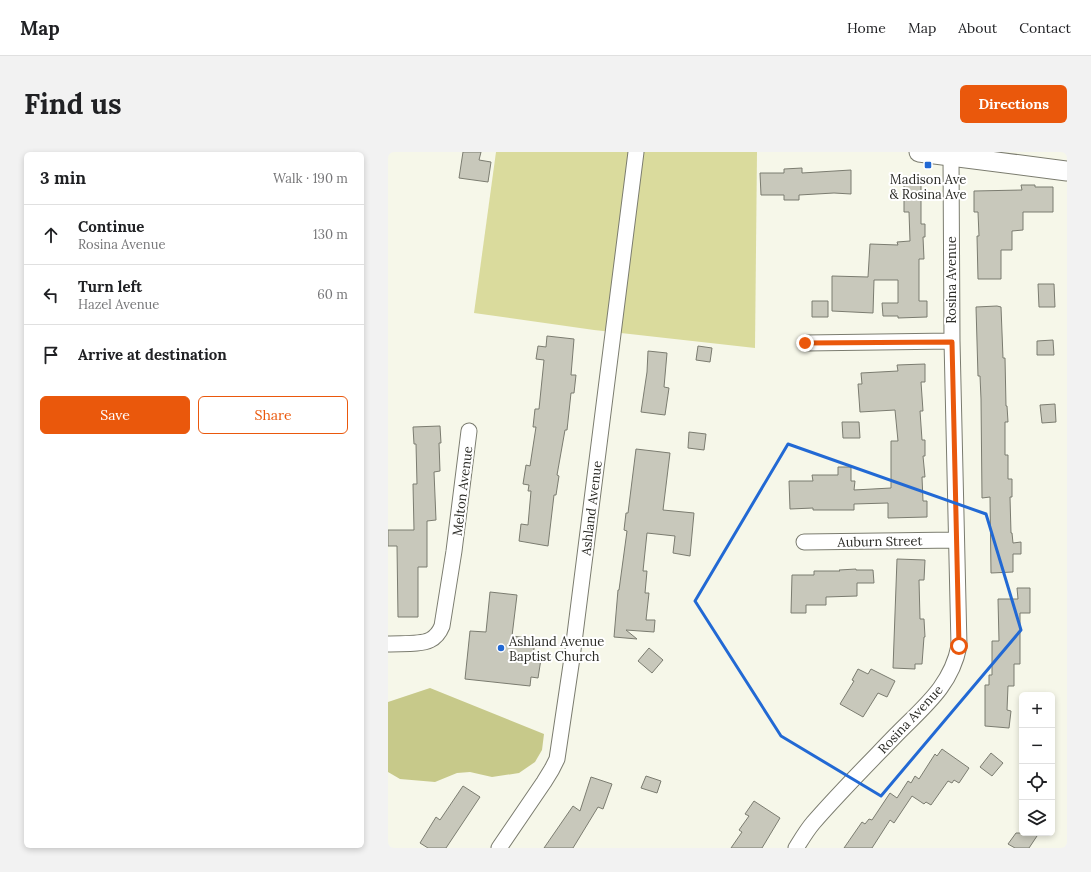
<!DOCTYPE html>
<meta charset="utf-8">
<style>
body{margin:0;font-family:Lora,serif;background:#f2f2f2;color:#202124}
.controls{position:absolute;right:12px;bottom:12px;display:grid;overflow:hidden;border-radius:6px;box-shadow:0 2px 6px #0003}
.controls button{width:36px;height:36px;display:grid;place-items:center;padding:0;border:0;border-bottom:1px solid #e0e0e0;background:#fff;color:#202124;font:20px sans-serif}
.stop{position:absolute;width:12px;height:12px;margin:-9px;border:3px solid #ea580c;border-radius:50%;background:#fff}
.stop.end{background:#ea580c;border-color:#fff;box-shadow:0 1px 4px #0008}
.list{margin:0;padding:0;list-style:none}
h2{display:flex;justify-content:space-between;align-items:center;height:52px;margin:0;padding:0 16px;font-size:17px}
h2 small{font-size:13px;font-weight:400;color:#757577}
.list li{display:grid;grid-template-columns:26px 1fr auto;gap:12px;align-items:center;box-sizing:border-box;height:60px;padding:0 16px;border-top:1px solid #e0e0e0}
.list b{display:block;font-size:15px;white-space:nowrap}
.list p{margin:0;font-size:13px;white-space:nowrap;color:#757577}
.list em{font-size:13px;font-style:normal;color:#757577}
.actions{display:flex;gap:8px;padding:12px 16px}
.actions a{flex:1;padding:9px 0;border:1px solid #ea580c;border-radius:6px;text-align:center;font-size:14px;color:#ea580c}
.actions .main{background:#ea580c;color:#fff}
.icon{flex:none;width:22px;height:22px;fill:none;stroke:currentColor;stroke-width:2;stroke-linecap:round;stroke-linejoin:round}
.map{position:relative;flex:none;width:679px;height:696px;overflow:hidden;border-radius:6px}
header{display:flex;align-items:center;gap:24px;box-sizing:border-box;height:56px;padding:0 20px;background:#fff;border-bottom:1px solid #e0e0e0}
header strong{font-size:19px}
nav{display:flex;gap:22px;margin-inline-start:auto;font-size:14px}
.intro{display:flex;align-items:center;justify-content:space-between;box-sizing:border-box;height:96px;padding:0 24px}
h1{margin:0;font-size:28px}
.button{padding:10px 18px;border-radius:6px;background:#ea580c;color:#fff;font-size:14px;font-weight:700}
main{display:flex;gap:24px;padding:0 24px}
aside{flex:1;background:#fff;border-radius:6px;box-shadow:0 2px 6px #0003}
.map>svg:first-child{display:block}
.green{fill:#dadb9d}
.forest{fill:#c7c98a}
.building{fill:#c8c8bb;stroke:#7b7c70}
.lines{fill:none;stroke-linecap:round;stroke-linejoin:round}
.minor-casing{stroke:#7b7c6f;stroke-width:17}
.major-casing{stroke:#7b7c6f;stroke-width:21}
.minor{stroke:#fff;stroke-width:15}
.major{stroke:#fff;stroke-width:19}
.route{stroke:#ea580c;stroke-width:5}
.marked{fill:none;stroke:#2269d4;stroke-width:3;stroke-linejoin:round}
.poi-dot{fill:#2269d4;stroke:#fff;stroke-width:1.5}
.labels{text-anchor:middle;stroke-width:4;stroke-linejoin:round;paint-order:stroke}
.poi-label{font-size:13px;fill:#2b2b26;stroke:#fff}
.street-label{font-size:13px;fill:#2b2b26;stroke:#fff}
</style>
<header>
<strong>Map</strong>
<nav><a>Home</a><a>Map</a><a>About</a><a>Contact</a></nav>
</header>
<div class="intro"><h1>Find us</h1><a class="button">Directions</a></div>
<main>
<aside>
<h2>3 min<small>Walk · 190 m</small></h2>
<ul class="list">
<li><svg class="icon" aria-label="ahead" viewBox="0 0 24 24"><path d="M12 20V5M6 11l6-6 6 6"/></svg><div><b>Continue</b><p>Rosina Avenue</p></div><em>130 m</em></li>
<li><svg class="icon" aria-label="left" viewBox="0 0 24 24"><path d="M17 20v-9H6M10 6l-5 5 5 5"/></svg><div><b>Turn left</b><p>Hazel Avenue</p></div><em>60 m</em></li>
<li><svg class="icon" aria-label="arrive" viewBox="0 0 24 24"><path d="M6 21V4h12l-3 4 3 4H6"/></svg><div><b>Arrive at destination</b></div></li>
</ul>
<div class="actions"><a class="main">Save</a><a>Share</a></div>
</aside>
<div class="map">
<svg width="679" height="696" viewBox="0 0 679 696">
<rect width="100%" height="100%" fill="#f6f7e9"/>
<path class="green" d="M 108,0 L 369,0 L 367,196 L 206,178 L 86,161 Z"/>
<path class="forest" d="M 42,536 L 156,582 L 154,598 L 147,610 L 131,621 L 104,625 L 82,620 L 69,621 L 47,630 L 12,627 L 0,620 L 0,550 Z"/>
<path class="building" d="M 75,0 L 93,0 L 91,8 L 103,10 L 100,30 L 71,26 Z
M 414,16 L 414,21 L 463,18 L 463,42 L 446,41 L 411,43 L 411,48 L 396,48 L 396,43 L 373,43 L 372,21 L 396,21 L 396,17 Z
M 516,27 L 533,27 L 533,72 L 537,72 L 537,85 L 535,85 L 536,107 L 531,107 L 531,149 L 539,149 L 539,165 L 510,166 L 510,164 L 495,164 L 494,151 L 510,151 L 510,128 L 486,128 L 485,161 L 444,159 L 444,124 L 480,125 L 482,92 L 510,93 L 509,90 L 522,89 L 521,60 L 516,60 Z
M 633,33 L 647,33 L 647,35 L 665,35 L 665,60 L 635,60 L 635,78 L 624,79 L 624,98 L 613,98 L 613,127 L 590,127 L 589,84 L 591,84 L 590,60 L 586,60 L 586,39 L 634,38 Z
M 650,132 L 666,132 L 667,155 L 651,155 Z
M 424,149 L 440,149 L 440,165 L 424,165 Z
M 609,154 L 613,155 L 615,206 L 617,206 L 618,254 L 619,254 L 620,270 L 617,270 L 617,303 L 620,303 L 620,327 L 624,327 L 624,345 L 622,345 L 623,381 L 624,381 L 625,391 L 633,390 L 633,402 L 625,402 L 625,420 L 603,421 L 602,345 L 594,346 L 593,247 L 592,224 L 590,224 L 588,155 Z
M 159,184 L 186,187 L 183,223 L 188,223 L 186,241 L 183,241 L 179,278 L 177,278 L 169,323 L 171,324 L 168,343 L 166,343 L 160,394 L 131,389 L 133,372 L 140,373 L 143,339 L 140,339 L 141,333 L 135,332 L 138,313 L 142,314 L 148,275 L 145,275 L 147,257 L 151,257 L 156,208 L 148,207 L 150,194 L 158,195 Z
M 665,188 L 666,203 L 649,203 L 649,189 Z
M 310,194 L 324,196 L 322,210 L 308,208 Z
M 260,199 L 279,201 L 276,235 L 281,236 L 277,263 L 253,260 L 259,220 Z
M 537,212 L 537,230 L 533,230 L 535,259 L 532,259 L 534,288 L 537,288 L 537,304 L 535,304 L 537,325 L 534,325 L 535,349 L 539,349 L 539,365 L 500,366 L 500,351 L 466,352 L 466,358 L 425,358 L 425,356 L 402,357 L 401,329 L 425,329 L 424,323 L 450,323 L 450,315 L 463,315 L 463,329 L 467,329 L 466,338 L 503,336 L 503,289 L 510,289 L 507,258 L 472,260 L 470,232 L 474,232 L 473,221 L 510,219 L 509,213 Z
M 667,252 L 668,270 L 654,271 L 652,253 Z
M 454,270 L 471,270 L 472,286 L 455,286 Z
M 52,274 L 53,291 L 51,291 L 52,319 L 46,320 L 48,368 L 39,369 L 39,415 L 30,415 L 30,465 L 10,465 L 9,394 L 0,394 L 0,378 L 26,378 L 25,332 L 29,332 L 28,292 L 26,292 L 25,275 Z
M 301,280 L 318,282 L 316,298 L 300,296 Z
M 248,297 L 282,301 L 275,358 L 306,361 L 302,404 L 285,401 L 287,384 L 259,381 L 255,419 L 259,419 L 257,441 L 261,441 L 258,468 L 267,468 L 266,480 L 238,478 L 249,487 L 226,485 L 230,438 L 231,438 L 239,379 L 236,378 L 238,361 L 240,361 Z
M 509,407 L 537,408 L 536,428 L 531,428 L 532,467 L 536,467 L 537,485 L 536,485 L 534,512 L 527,512 L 527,517 L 505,516 Z
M 468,417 L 468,418 L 485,418 L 486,431 L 469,431 L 469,444 L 438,445 L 438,453 L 418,453 L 418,461 L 403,461 L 404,423 L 426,423 L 426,419 L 452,419 L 451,418 Z
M 629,436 L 642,436 L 642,461 L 632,461 L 632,512 L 626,512 L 626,534 L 620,534 L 619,558 L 623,559 L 621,576 L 597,574 L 597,533 L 601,533 L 601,523 L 604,523 L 604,489 L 611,489 L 610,447 L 630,447 Z
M 102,440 L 129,443 L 124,484 L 147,487 L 145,506 L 153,507 L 150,526 L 143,525 L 142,534 L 77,527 L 82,479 L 98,480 Z
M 261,496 L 275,508 L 264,521 L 250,509 Z
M 470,517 L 480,522 L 483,517 L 507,529 L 499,545 L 490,541 L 475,565 L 452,552 L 466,529 L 464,528 Z
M 554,597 L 581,616 L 571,631 L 566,628 L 564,631 L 560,629 L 543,653 L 538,650 L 536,652 L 524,644 L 506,671 L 502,668 L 484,696 L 456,696 L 474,670 L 477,672 L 481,667 L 484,668 L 502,641 L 509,646 L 520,629 L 523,631 L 527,624 L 531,627 L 547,602 L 549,604 Z
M 603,601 L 615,611 L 604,624 L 592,615 Z
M 258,624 L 273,629 L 269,641 L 253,636 Z
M 203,625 L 224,632 L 215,657 L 210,655 L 185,696 L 156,696 L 185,654 L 192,659 Z
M 75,634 L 92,645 L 58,696 L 40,696 L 32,691 L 48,665 L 52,668 Z
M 366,649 L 392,666 L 374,696 L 343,696 L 354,680 L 351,678 L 361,664 L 357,662 Z
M 628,681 L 651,681 L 641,696 L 627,696 L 620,692 Z"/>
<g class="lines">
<defs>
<path id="minor" d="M 417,191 L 564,189
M 416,390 L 568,388
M 0,492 C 12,491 32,493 42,488 C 48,485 52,479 54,474 L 66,399 L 81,279
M 111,696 L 156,630 L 164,617 L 169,607 L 184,506 L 248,0
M 408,696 C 413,688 419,678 425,671 C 451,641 479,613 507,584 C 534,556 563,535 571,494 L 564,189 L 563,4"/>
<path id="major" d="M 531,0 L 679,19"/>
</defs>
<use href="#minor" class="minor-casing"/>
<use href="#major" class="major-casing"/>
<use href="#minor" class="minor"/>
<use href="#major" class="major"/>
</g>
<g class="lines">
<path class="route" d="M 417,191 L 564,190 L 571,494"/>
</g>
<path class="marked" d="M 400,292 L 598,362 L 633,478 L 493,644 L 393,584 L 307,449 Z"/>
<g class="poi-dot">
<rect x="536" y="9" width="8" height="8" rx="2"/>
<circle cx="113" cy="496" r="4"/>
</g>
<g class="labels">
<g class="poi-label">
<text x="540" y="32">Madison Ave<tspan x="540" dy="15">&amp; Rosina Ave</tspan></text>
<text x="121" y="494" text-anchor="start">Ashland Avenue<tspan x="121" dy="15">Baptist Church</tspan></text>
</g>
<g class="street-label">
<text transform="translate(563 128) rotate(-90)" y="5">Rosina Avenue</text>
<text transform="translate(74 339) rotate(-83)" y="5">Melton Avenue</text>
<text transform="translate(203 356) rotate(-83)" y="5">Ashland Avenue</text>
<text transform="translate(492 389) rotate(-1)" y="5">Auburn Street</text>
<text transform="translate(522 567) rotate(-47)" y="5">Rosina Avenue</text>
</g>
</g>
</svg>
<div class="controls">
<button>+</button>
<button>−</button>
<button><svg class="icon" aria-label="locate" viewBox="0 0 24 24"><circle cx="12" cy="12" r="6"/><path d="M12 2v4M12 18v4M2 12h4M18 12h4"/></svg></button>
<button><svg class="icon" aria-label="layers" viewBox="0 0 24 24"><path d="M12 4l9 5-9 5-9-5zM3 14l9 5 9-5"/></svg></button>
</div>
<div class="stop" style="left:571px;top:494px"></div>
<div class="stop end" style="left:417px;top:191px"></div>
</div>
</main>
